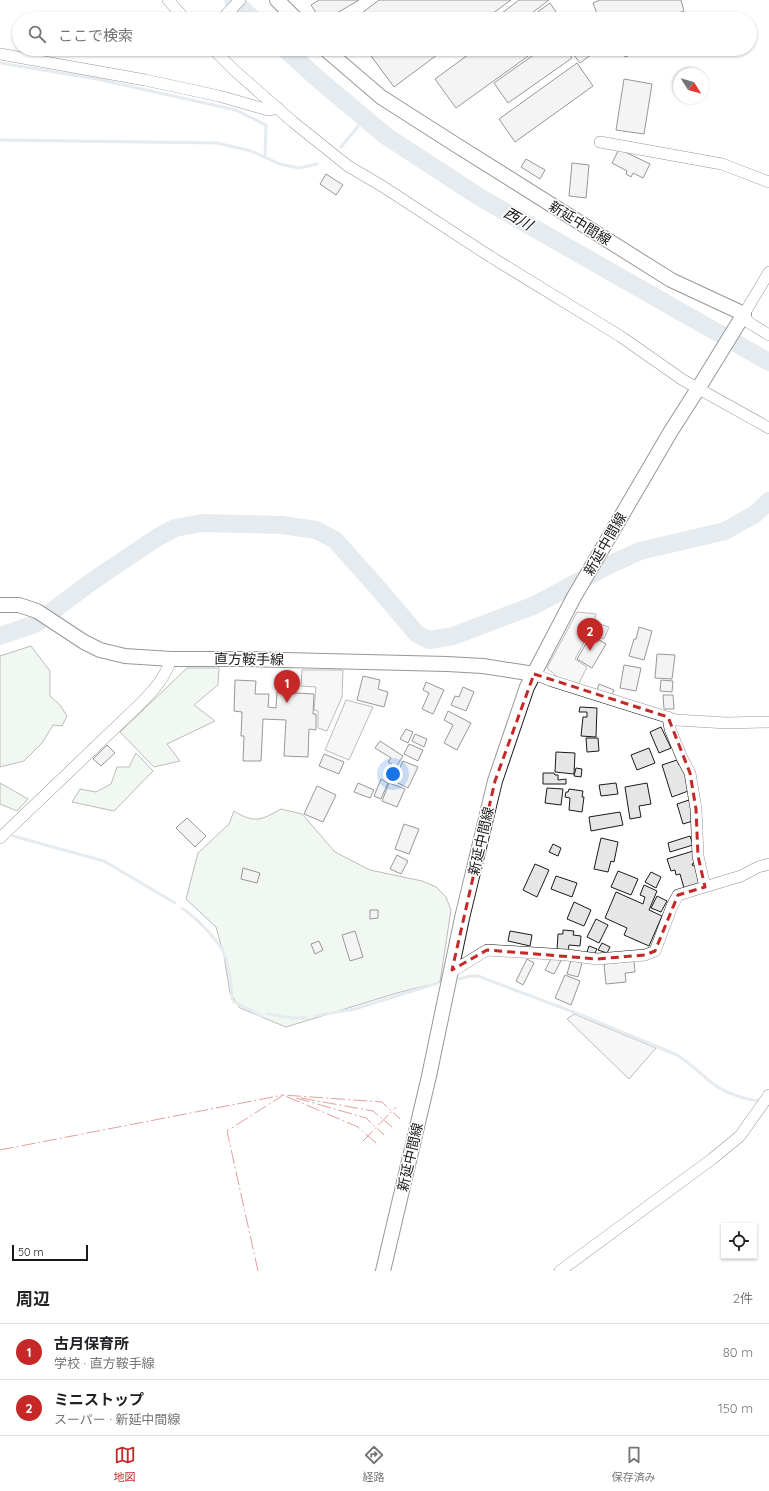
<!DOCTYPE html>
<html lang="ja">
<meta charset="utf-8">
<style>
body{margin:0;font-family:Quicksand,"Noto Sans JP",sans-serif;background:#f6f6f6;color:#202124}
.controls{position:absolute;right:12px;bottom:12px;display:grid;overflow:hidden;border-radius:0px;box-shadow:0 1px 3px #0004}
.controls button{width:36px;height:36px;display:grid;place-items:center;padding:0;border:0;border-bottom:1px solid #e0e0e0;background:#fff;color:#202124;font:20px sans-serif}
.compass{position:absolute;left:673px;top:68px;width:36px;height:36px;border-radius:50%;background:#fff;box-shadow:0 1px 3px #0004;rotate:127deg}
.scale{position:absolute;left:12px;bottom:10px;width:76px;box-sizing:border-box;padding-left:4px;border:2px solid #1a1a1a;border-top:0;font-size:11px;line-height:14px;white-space:nowrap;color:#1a1a1a;-webkit-text-stroke:3px #fff;paint-order:stroke}
.you{position:absolute;left:393px;top:774px;width:14px;height:14px;margin:-10px;border:3px solid #fff;border-radius:50%;background:#1a73e8;box-shadow:0 0 0 6px #1a73e833}
.badge{display:grid;place-items:center;width:26px;height:26px;border-radius:50%;background:#c62828;color:#fff;font-size:13px;font-weight:700}
.pin{position:absolute;translate:-50% -33px;filter:drop-shadow(0 1px 2px #0008)}
.pin::after{content:'';position:absolute;top:21px;width:14px;height:12px;background:inherit;clip-path:polygon(0 0,100% 0,50% 100%)}
.list{margin:0;padding:0;list-style:none}
h2{display:flex;justify-content:space-between;align-items:center;height:52px;margin:0;padding:0 16px;font-size:17px}
h2 small{font-size:13px;font-weight:400;color:#757577}
.list li{display:grid;grid-template-columns:26px 1fr auto;gap:12px;align-items:center;box-sizing:border-box;height:56px;padding:0 16px;border-top:1px solid #e0e0e0}
.list b{display:block;font-size:15px;white-space:nowrap}
.list p{margin:0;font-size:13px;white-space:nowrap;color:#757577}
.list em{font-size:13px;font-style:normal;color:#757577}
.icon{flex:none;width:22px;height:22px;fill:none;stroke:currentColor;stroke-width:2;stroke-linecap:round;stroke-linejoin:round}
.map{position:relative;flex:none;width:769px;height:1271px;overflow:hidden}
.search{position:absolute;background:#fff;box-shadow:0 1px 3px #0004;left:12px;right:12px;top:12px;height:44px;display:flex;align-items:center;gap:10px;box-sizing:border-box;padding:0 14px;border-radius:22px;color:#757577;font-size:15px}
.sheet{height:164px;background:#fff}
nav{display:flex;justify-content:space-around;align-items:center;box-sizing:border-box;height:56px;border-top:1px solid #e0e0e0;background:#fff;font-size:11px;color:#757577}
nav a{display:grid;justify-items:center;gap:2px}
nav .on{color:#c62828}
.map>svg:first-child{display:block}
.green{fill:#e0efe3;stroke:#6a6a6a}
.parking{fill:#ededed;stroke:#6a6a6a}
.lines{fill:none;stroke-linecap:round;stroke-linejoin:round}
.stream{stroke:#c6d2dc;stroke-width:3}
.river{stroke:#c6d2dc;stroke-width:18}
.building{fill:#e6e6e6;stroke:#1a1a1a}
.minor-casing{stroke:#1a1a1a;stroke-width:12}
.major-casing{stroke:#1a1a1a;stroke-width:16}
.minor{stroke:#fff;stroke-width:11}
.major{stroke:#fff;stroke-width:14}
.power{stroke:#c62828;stroke-width:1;stroke-dasharray:14 3 2 3;stroke-linecap:butt}
.marked{fill:none;stroke:#c62828;stroke-width:3;stroke-dasharray:8 5;stroke-linejoin:round}
.labels{text-anchor:middle;stroke-width:3;stroke-linejoin:round;paint-order:stroke}
.street-label{font-size:14px;fill:#1a1a1a;stroke:#fff}
.water-label{font-size:15px;font-style:italic;fill:#1a1a1a;stroke:#fff}
</style>
<div class="map">
<svg width="769" height="1271" viewBox="0 0 769 1271">
<rect width="100%" height="100%" fill="#fff"/>
<path class="green" d="M 31,646 L 50,671 L 50,696 L 60,705 L 67,716 L 62,726 L 53,725 L 42,743 L 24,761 L 0,767 L 0,656 Z
M 187,668 L 219,668 L 218,685 L 194,705 L 215,721 L 167,744 L 180,761 L 154,767 L 120,732 Z
M 136,753 L 153,771 L 114,811 L 72,802 L 80,789 L 96,792 L 111,784 L 117,767 L 129,767 Z
M 0,783 L 28,799 L 17,811 L 0,804 Z
M 281,809 L 302,814 L 335,852 L 370,870 L 422,881 L 436,887 L 446,897 L 451,910 L 440,982 L 397,993 L 286,1027 L 240,1008 L 230,993 L 224,956 L 216,927 L 186,899 L 198,853 L 229,824 L 234,811 C 255,824 261,820 281,809 Z"/>
<path class="parking" d="M 577,612 L 596,614 L 594,622 L 609,627 L 604,639 L 589,633 L 575,659 L 587,667 L 577,687 L 561,680 L 547,668 Z
M 302,670 L 343,670 L 342,697 L 327,731 L 318,728 L 318,711 L 314,710 L 316,687 L 301,686 Z
M 346,700 L 373,707 L 349,760 L 325,750 Z
M 574,1014 L 656,1048 L 629,1079 L 567,1019 Z"/>
<g class="lines">
<path class="stream" d="M 0,63 L 97,79 L 236,110 L 266,125 L 265,157
M 0,140 L 217,143 L 251,151 L 280,164 L 299,168 L 317,164
M 341,147 L 365,118
M 13,836 L 104,861 L 175,903
M 182,908 C 194,916 221,942 225,956 C 229,966 232,988 232,999 L 234,1002 L 262,1016
M 459,979 L 471,976 L 478,976 L 576,1013 L 677,1055 C 690,1063 700,1073 712,1083 C 725,1093 745,1100 762,1101
M 268,1014 L 292,1018 L 307,1018
M 314,1016 L 355,1009 L 438,983"/>
<path class="river" d="M 233,0 L 253,19
M 285,49 L 318,79 L 386,136 L 481,198 L 769,362
M 0,636 L 35,624 L 91,582 L 158,537 L 175,528 L 202,523 L 282,525 L 316,530 L 335,540 L 377,587 L 417,634 L 429,640 L 453,636 L 535,605 L 609,565 L 640,551 L 725,531 L 755,514 L 769,501"/>
</g>
<path class="building" d="M 319,0 L 359,0 L 327,19 L 320,19 L 311,5 Z
M 379,0 L 511,0 L 485,19 L 354,19 Z
M 519,0 L 549,0 L 524,19 L 506,19 L 502,13 Z
M 600,0 L 681,0 L 684,11 L 662,19 L 599,19 L 593,3 Z
M 550,3 L 561,19 L 528,19 Z
M 366,49 L 445,49 L 394,87 Z
M 476,49 L 538,49 L 456,108 L 435,79 Z
M 542,49 L 566,49 L 572,58 L 508,103 L 494,83 Z
M 569,49 L 588,49 L 592,54 L 580,63 Z
M 622,49 L 646,49 L 625,57 Z
M 577,63 L 593,86 L 515,142 L 499,119 Z
M 624,79 L 652,84 L 644,134 L 616,130 Z
M 619,149 L 650,164 L 643,178 L 633,173 L 631,177 L 626,174 L 627,171 L 612,163 Z
M 526,159 L 545,170 L 540,179 L 521,167 Z
M 572,163 L 589,165 L 586,198 L 569,196 Z
M 326,174 L 343,185 L 336,195 L 320,184 Z
M 639,627 L 652,631 L 644,660 L 629,656 L 634,639 L 636,639 Z
M 591,635 L 606,644 L 592,668 L 577,659 Z
M 657,654 L 675,655 L 672,679 L 655,678 Z
M 624,665 L 641,668 L 636,691 L 620,688 Z
M 363,676 L 380,680 L 378,689 L 388,692 L 384,707 L 357,700 Z
M 235,680 L 256,681 L 255,694 L 269,694 L 268,707 L 276,708 L 277,692 L 314,694 L 313,714 L 316,714 L 316,730 L 309,729 L 308,757 L 284,756 L 286,720 L 263,719 L 261,761 L 243,761 L 244,736 L 241,736 L 242,712 L 234,711 Z
M 661,680 L 673,681 L 672,692 L 660,691 Z
M 426,682 L 444,690 L 433,714 L 422,709 L 429,693 L 423,690 Z
M 599,684 L 614,690 L 611,698 L 596,693 Z
M 463,687 L 474,692 L 466,711 L 451,705 L 455,696 L 459,697 Z
M 663,695 L 673,695 L 674,709 L 664,709 Z
M 580,707 L 597,708 L 596,737 L 581,736 L 583,717 L 587,717 L 587,712 L 579,712 Z
M 448,711 L 471,723 L 457,750 L 444,743 L 453,725 L 444,720 Z
M 661,727 L 671,748 L 659,753 L 650,732 Z
M 406,729 L 413,732 L 408,743 L 400,739 Z
M 415,734 L 427,739 L 424,747 L 412,741 Z
M 586,738 L 598,738 L 599,751 L 587,752 Z
M 380,741 L 403,756 L 396,767 L 388,762 L 391,758 L 375,748 Z
M 409,744 L 423,750 L 418,761 L 404,754 Z
M 107,745 L 115,753 L 101,766 L 93,759 Z
M 649,748 L 655,763 L 637,770 L 631,755 Z
M 556,752 L 575,753 L 574,774 L 555,772 Z
M 324,754 L 344,762 L 339,774 L 319,766 Z
M 677,760 L 679,765 L 682,764 L 691,790 L 672,797 L 662,765 Z
M 403,761 L 418,767 L 408,788 L 394,781 Z
M 576,768 L 582,769 L 581,777 L 574,776 Z
M 543,773 L 554,773 L 555,775 L 558,775 L 558,780 L 566,779 L 566,784 L 543,784 Z
M 381,779 L 388,783 L 381,799 L 374,796 Z
M 358,783 L 374,790 L 370,798 L 354,792 Z
M 389,783 L 405,789 L 397,807 L 382,801 Z
M 616,783 L 618,794 L 601,796 L 599,785 Z
M 647,783 L 651,804 L 639,806 L 641,817 L 630,819 L 625,787 Z
M 317,786 L 336,795 L 323,822 L 304,814 Z
M 547,788 L 563,789 L 561,805 L 545,803 Z
M 569,789 L 583,791 L 582,797 L 584,797 L 582,812 L 569,810 L 570,798 L 565,797 L 566,792 L 568,792 Z
M 689,800 L 696,820 L 683,824 L 677,804 Z
M 620,812 L 623,825 L 591,831 L 589,817 Z
M 187,818 L 206,836 L 195,847 L 176,828 Z
M 404,824 L 419,829 L 409,854 L 395,849 Z
M 690,836 L 693,845 L 670,852 L 668,843 Z
M 601,838 L 618,842 L 614,862 L 611,861 L 608,872 L 594,869 Z
M 553,844 L 561,848 L 558,856 L 549,852 Z
M 693,851 L 696,863 L 692,864 L 693,866 L 697,864 L 702,883 L 684,888 L 680,874 L 676,875 L 675,870 L 671,871 L 667,859 Z
M 397,855 L 408,861 L 401,874 L 390,869 Z
M 535,864 L 549,870 L 537,897 L 523,890 Z
M 243,868 L 260,873 L 257,883 L 241,879 Z
M 618,871 L 638,879 L 631,895 L 611,887 Z
M 651,872 L 661,877 L 656,888 L 645,882 Z
M 556,876 L 577,883 L 572,897 L 551,889 Z
M 644,885 L 657,891 L 649,910 L 662,916 L 649,946 L 624,935 L 627,928 L 605,918 L 616,892 L 643,904 L 645,897 L 640,895 Z
M 657,896 L 667,901 L 661,912 L 651,908 Z
M 574,902 L 591,910 L 584,926 L 567,919 Z
M 370,910 L 378,910 L 378,918 L 370,919 Z
M 596,919 L 608,925 L 599,943 L 587,937 Z
M 563,930 L 574,931 L 573,935 L 581,936 L 580,946 L 569,945 L 568,951 L 557,950 L 558,934 L 563,934 Z
M 355,931 L 363,957 L 350,961 L 342,935 Z
M 510,931 L 532,935 L 530,946 L 508,941 Z
M 319,941 L 323,950 L 315,954 L 311,944 Z
M 602,943 L 610,947 L 607,953 L 598,950 Z
M 589,946 L 597,949 L 594,955 L 587,952 Z
M 552,957 L 563,957 L 554,974 L 545,970 Z
M 527,959 L 534,963 L 523,985 L 516,981 Z
M 571,960 L 582,963 L 578,977 L 567,974 Z
M 634,961 L 635,972 L 625,973 L 626,982 L 606,984 L 604,964 Z
M 565,975 L 580,981 L 571,1005 L 555,998 Z"/>
<g class="lines">
<defs>
<path id="minor" d="M 168,0 L 185,19
M 222,19 L 240,0
M 213,49 L 234,70 L 293,122 L 348,166 L 382,186 L 491,257 L 620,336 L 683,380 L 769,428
M 0,54 L 145,80 L 219,96 L 268,110 L 278,108
M 600,142 L 722,164 L 769,182
M 769,272 L 744,314 L 748,322 L 769,335
M 534,674 L 552,681 L 676,720 L 727,723 L 769,722
M 668,717 L 670,729 L 682,758 L 690,773 L 696,809 L 698,856 L 705,887
M 0,838 L 140,704 C 154,690 165,678 171,659
M 452,970 L 456,969 L 487,950 L 567,955 L 597,959 L 645,955 L 655,951 L 672,906 L 678,895 L 741,876 L 758,867 L 769,864
M 560,1271 L 712,1159 L 740,1136 L 769,1095"/>
<path id="major" d="M 277,0 L 296,19
M 325,49 L 381,97 L 453,143 L 671,280 L 744,314 L 701,384 L 671,431 L 574,597 L 527,687 L 495,781 L 462,918 L 429,1076 L 383,1271
M 0,605 L 19,605 L 37,611 L 84,642 L 100,650 L 125,656 L 171,659 L 246,659 L 447,664 L 483,666 L 534,674"/>
</defs>
<use href="#minor" class="minor-casing"/>
<use href="#major" class="major-casing"/>
<use href="#minor" class="minor"/>
<use href="#major" class="major"/>
<path class="power" d="M 296,1098 L 366,1118 L 384,1135
M 301,1098 L 373,1111 L 392,1127
M 363,1141 L 396,1107
M 376,1143 L 358,1127 L 283,1095 L 382,1102 L 400,1119
M 0,1150 L 283,1095
M 258,1271 L 227,1131 L 282,1096"/>
</g>
<path d="M0 0H769V1271H0ZM 534,674 L 668,717 L 690,773 L 696,809 L 698,856 L 705,887 L 678,895 L 655,951 L 645,955 L 597,959 L 487,950 L 452,970 L 495,781 Z" fill="#fff" fill-opacity=".55" fill-rule="evenodd"/>
<path class="marked" d="M 534,674 L 668,717 L 690,773 L 696,809 L 698,856 L 705,887 L 678,895 L 655,951 L 645,955 L 597,959 L 487,950 L 452,970 L 495,781 Z"/>
<g class="labels">
<g class="street-label">
<text transform="translate(580 223) rotate(32)" y="5">新延中間線</text>
<text transform="translate(605 544) rotate(-60)" y="5">新延中間線</text>
<text transform="translate(249 659) rotate(1)" y="5">直方鞍手線</text>
<text transform="translate(481 841) rotate(-77)" y="5">新延中間線</text>
<text transform="translate(410 1157) rotate(-77)" y="5">新延中間線</text>
</g>
<g class="water-label">
<text transform="translate(518 219) rotate(30)" y="5">西川</text>
</g>
</g>
</svg>
<div class="controls">
<button><svg class="icon" aria-label="locate" viewBox="0 0 24 24"><circle cx="12" cy="12" r="6"/><path d="M12 2v4M12 18v4M2 12h4M18 12h4"/></svg></button>
</div>
<svg class="compass" viewBox="-18 -18 36 36"><path d="M0-13l5 13h-10z" fill="#e53935"/><path d="M0 13l5-13h-10z" fill="#757577"/></svg>
<div class="scale">50 m</div>
<div class="you"></div>
<div class="pin badge" style="left:287px;top:703px">1</div>
<div class="pin badge" style="left:590px;top:651px">2</div>
<div class="search"><svg class="icon" aria-label="search" viewBox="0 0 24 24"><circle cx="10" cy="10" r="6"/><path d="M15 15l6 6"/></svg>ここで検索</div>
</div>
<section class="sheet">
<h2>周辺<small>2件</small></h2>
<ul class="list">
<li><span class="badge">1</span><div><b>古月保育所</b><p>学校 · 直方鞍手線</p></div><em>80 m</em></li>
<li><span class="badge">2</span><div><b>ミニストップ</b><p>スーパー · 新延中間線</p></div><em>150 m</em></li>
</ul>
</section>
<nav>
<a class="on"><svg class="icon" aria-label="map" viewBox="0 0 24 24"><path d="M3 6l6-2 6 2 6-2v14l-6 2-6-2-6 2zM9 4v14M15 6v14"/></svg>地図</a>
<a><svg class="icon" aria-label="directions" viewBox="0 0 24 24"><path d="M12 3l9 9-9 9-9-9zM9 14v-3h6M13 9l2 2-2 2"/></svg>経路</a>
<a><svg class="icon" aria-label="saved" viewBox="0 0 24 24"><path d="M7 4h10v16l-5-4-5 4z"/></svg>保存済み</a>
</nav>
